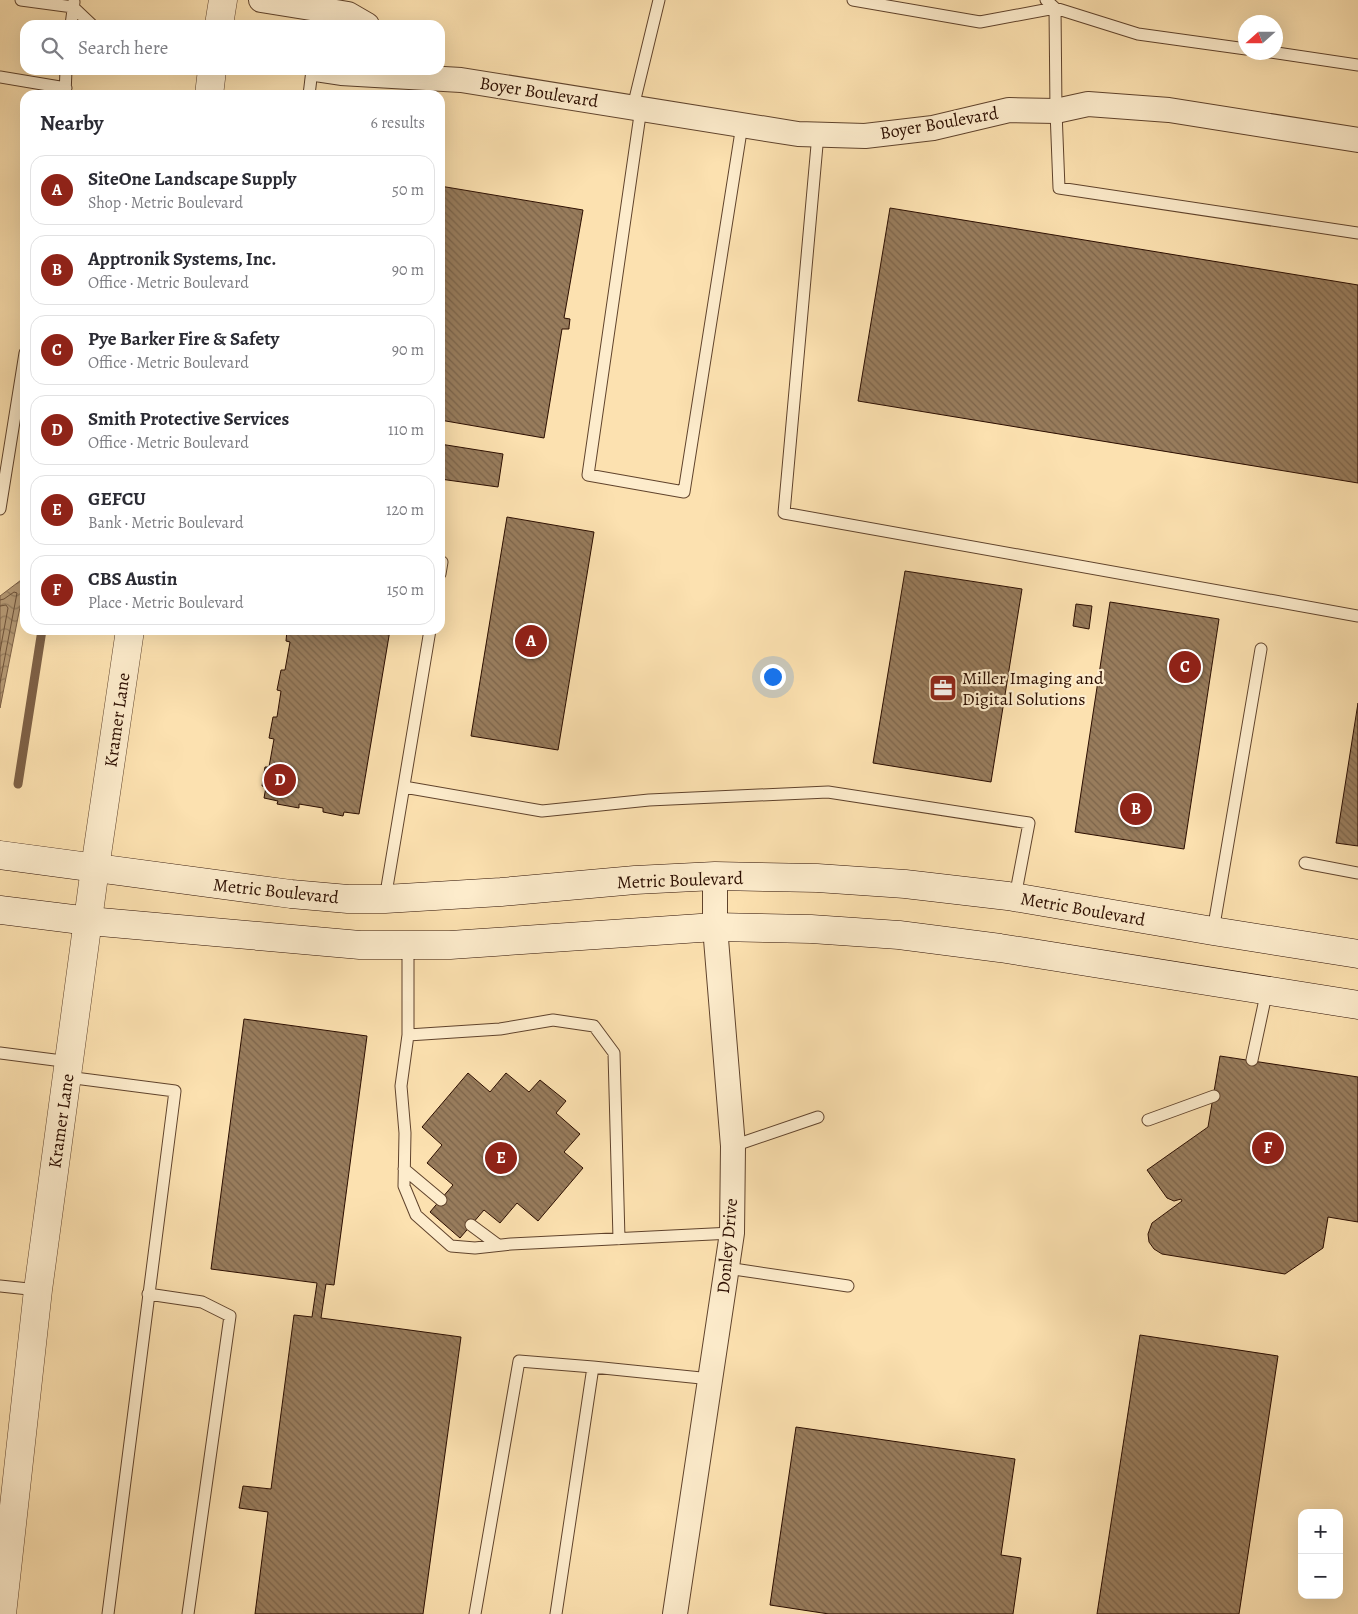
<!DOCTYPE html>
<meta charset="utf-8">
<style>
body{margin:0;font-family:Alegreya,serif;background:#f7f7f7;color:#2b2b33}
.controls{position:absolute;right:15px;bottom:15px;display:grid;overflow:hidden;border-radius:10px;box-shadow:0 5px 20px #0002}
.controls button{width:45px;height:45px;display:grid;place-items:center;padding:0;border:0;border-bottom:1px solid #e1e1e2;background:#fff;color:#2b2b33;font:25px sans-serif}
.compass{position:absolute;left:1238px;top:15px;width:45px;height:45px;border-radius:50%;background:#fff;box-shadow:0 5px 20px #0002;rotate:249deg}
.you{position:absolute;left:772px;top:676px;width:18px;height:18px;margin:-12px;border:4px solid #fff;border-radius:50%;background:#1a73e8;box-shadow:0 0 0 8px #1a73e833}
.badge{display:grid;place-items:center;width:32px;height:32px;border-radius:50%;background:#8f2418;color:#fff;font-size:16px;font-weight:700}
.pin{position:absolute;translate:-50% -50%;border:2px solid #fff;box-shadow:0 1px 5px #0006}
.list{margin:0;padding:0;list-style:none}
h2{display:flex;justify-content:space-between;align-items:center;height:65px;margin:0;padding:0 20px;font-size:21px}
h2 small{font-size:16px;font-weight:400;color:#7c7c81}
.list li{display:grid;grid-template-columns:32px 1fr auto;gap:15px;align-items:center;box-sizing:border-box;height:70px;margin:0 10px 10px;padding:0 10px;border:1px solid #e1e1e2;border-radius:15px}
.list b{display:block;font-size:19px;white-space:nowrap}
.list p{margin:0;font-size:16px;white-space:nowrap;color:#7c7c81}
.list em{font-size:16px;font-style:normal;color:#7c7c81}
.icon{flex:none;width:28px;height:28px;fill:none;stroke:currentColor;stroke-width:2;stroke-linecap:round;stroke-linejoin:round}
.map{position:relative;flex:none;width:1358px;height:1614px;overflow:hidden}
.search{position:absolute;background:#fff;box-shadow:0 5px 20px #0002;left:20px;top:20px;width:425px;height:55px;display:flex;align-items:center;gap:12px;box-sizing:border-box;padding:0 18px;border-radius:15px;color:#7c7c81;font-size:19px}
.panel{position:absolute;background:#fff;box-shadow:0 5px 20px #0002;left:20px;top:90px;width:425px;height:545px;border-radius:15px}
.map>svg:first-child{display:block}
.water{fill:url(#water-waves);stroke:#7e6146}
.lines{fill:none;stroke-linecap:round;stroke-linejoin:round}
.shore{stroke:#70543a;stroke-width:1}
.stream{stroke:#7e6146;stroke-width:9}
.building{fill:url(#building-back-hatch);stroke:#2c0e00}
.service-casing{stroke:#60432c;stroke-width:13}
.minor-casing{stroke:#60432c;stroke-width:26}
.tertiary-casing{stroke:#60432c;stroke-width:29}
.secondary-casing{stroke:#2c0e00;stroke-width:29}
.service{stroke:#fdeccc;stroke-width:11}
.minor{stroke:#fdeccc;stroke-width:24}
.tertiary{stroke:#fdeccc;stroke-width:28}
.secondary{stroke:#fdeccc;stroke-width:28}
.labels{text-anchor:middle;stroke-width:4.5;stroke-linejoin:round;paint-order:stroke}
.street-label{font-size:18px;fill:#2c0e00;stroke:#fdeccc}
.poi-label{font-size:18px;fill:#2c0e00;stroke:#fdeccc;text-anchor:start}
</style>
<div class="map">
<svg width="1358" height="1614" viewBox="0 0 1358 1614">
<defs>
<pattern id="water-waves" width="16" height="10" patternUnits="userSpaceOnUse" patternTransform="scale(1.25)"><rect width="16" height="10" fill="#b59974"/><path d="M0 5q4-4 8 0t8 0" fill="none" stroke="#937b5d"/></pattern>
<pattern id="building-back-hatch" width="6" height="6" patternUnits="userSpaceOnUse" patternTransform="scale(1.25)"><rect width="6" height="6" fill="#987c5c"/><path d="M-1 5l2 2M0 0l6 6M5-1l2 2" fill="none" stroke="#7c644a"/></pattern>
</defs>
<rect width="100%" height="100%" fill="#fce1b0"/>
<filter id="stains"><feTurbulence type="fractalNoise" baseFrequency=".004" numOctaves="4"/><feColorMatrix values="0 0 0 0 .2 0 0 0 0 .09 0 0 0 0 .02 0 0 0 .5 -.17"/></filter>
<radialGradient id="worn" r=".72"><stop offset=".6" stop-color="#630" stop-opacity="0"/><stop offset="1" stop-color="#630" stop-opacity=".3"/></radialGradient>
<path class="water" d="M 25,577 L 25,582 L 0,708 L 0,596 Z"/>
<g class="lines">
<path class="shore" d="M 0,600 L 4,599 L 14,592 L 17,593 L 0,683
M 0,606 L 6,605 L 8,608 L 0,651"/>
<path class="stream" d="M 18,784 L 42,630"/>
</g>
<path class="building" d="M 440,186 L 583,210 L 564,318 L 570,319 L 569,327 L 569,329 L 562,329 L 544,438 L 440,420 Z
M 890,208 L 1358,285 L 1358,483 L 858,401 Z
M 440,444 L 503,454 L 498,487 L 440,479 Z
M 507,517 L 594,532 L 558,750 L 471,736 Z
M 905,571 L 1022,589 L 991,782 L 873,763 Z
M 1110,602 L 1219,619 L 1184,849 L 1075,832 Z
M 1076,604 L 1092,606 L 1089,629 L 1073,626 Z
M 287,630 L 390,630 L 359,814 L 344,812 L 343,816 L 323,812 L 323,808 L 299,804 L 299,808 L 277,804 L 278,801 L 264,798 L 266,787 L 262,786 L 265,767 L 269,767 L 274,739 L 269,738 L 273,717 L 277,717 L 281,691 L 277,690 L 281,670 L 285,670 L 290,642 L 286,641 Z
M 1358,703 L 1358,846 L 1336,843 Z
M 244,1019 L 367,1036 L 334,1285 L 326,1284 L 321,1318 L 461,1337 L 423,1614 L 255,1614 L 268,1512 L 239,1508 L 243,1486 L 271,1489 L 294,1315 L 312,1317 L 317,1283 L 211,1269 Z
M 1220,1056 L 1358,1077 L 1358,1222 L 1328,1217 L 1323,1248 L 1285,1274 L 1162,1254 L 1154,1249 L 1149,1242 L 1148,1234 L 1152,1223 L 1182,1201 L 1181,1199 L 1174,1201 L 1167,1198 L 1147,1170 L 1208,1127 Z
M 468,1073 L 490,1092 L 506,1073 L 529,1092 L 540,1080 L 566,1101 L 556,1113 L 580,1134 L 564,1152 L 583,1168 L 538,1221 L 517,1203 L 500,1223 L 484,1210 L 460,1238 L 430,1212 L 453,1185 L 427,1163 L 442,1145 L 422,1127 Z
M 1140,1335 L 1278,1356 L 1239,1614 L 1097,1614 Z
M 796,1427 L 1015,1459 L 1001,1555 L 1021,1558 L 1013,1614 L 829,1614 L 770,1605 Z"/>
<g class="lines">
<defs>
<path id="service" d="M 21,0 L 73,7 L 92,25
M 853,0 L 980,22 L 1055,8 L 1138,34 L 1246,49
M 1046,0 L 1055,8 L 1056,111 L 1059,188 L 1358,233
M 71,25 L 74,2
M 1270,52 L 1358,65
M 0,77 L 66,88
M 65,95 L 66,70
M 309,95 L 312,70
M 633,107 L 659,0
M 641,108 L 588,475 L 684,492 L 742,125
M 818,134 L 784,513 L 1358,616
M 0,509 L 25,353
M 440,574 L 442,562
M 404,787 L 542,811 L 649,800 L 828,792 L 1029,823 L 1015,897
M 1305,863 L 1358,873
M 385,899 L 430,630
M 1213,931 L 1261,649
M 408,945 L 408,1035 L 401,1086 L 405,1133 L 404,1186 L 416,1215 L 451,1246 L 475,1248 L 511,1244 L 732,1233
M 408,1035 L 500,1029 L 553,1020 L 594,1026 L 614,1053 L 619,1239
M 0,1053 L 70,1062
M 1252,1060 L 1267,990
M 67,1077 L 175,1091 L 108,1614
M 1148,1120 L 1214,1096
M 733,1146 L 818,1117
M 404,1169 L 441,1200
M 471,1225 L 498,1245
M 727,1268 L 848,1286
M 0,1286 L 38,1290
M 148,1294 L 202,1302 L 230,1316 L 188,1614
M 475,1614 L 519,1361 L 593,1367
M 556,1614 L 593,1367 L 711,1379"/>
<path id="minor" d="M 261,0 L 348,14 L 367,25
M 321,70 L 341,73 L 461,80 L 798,134 L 865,136 L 933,128 L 1009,110 L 1056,111 L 1088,104 L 1169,110 L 1358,140
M 675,1614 L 732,1233 L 733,1146 L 715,927 L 715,876"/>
<path id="tertiary" d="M 219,25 L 223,0
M 209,95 L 212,70
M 2,1614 L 38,1290 L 95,868 L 130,630"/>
<path id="secondary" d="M 0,855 L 291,894 L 348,899 L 385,899 L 501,892 L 635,880 L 715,876 L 817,878 L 905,884 L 1008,896 L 1213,931 L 1358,954
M 0,910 L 89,921 L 360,945 L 450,945 L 715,927 L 811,929 L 899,935 L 1000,948 L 1358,1005"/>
</defs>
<use href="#service" class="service-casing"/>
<use href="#minor" class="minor-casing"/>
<use href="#tertiary" class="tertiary-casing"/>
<use href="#secondary" class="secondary-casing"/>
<use href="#service" class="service"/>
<use href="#minor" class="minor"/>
<use href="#tertiary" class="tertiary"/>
<use href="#secondary" class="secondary"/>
</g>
<defs>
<symbol id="office-square" viewBox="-11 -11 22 22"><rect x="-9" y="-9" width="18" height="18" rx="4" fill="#8f2418" stroke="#fdeccc"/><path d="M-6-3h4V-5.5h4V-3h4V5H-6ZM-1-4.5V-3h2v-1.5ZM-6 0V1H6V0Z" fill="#fff"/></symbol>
</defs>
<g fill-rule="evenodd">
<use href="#office-square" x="927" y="672" width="32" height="32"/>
</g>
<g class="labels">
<g class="street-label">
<text transform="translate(539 92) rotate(9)" y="6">Boyer Boulevard</text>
<text transform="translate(939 123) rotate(-10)" y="6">Boyer Boulevard</text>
<text transform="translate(117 720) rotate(-82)" y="6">Kramer Lane</text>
<text transform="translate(680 880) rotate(-2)" y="6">Metric Boulevard</text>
<text transform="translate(276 891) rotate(6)" y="6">Metric Boulevard</text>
<text transform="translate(1083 909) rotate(10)" y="6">Metric Boulevard</text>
<text transform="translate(61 1121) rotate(-82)" y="6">Kramer Lane</text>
<text transform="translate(727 1246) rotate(-85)" y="6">Donley Drive</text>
</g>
<g class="poi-label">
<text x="962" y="684">Miller Imaging and<tspan x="962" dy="21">Digital Solutions</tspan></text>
</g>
</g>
<rect width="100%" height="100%" filter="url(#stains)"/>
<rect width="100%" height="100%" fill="url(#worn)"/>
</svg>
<div class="controls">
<button>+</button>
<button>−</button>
</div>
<svg class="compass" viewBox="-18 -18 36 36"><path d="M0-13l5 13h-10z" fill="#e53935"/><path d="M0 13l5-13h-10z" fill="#7c7c81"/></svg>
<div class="you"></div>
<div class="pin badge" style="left:531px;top:641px">A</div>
<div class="pin badge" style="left:1136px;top:809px">B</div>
<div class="pin badge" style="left:1185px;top:667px">C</div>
<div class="pin badge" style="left:280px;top:780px">D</div>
<div class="pin badge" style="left:501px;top:1158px">E</div>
<div class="pin badge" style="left:1268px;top:1148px">F</div>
<div class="search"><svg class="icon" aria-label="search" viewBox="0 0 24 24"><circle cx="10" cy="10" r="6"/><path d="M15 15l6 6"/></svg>Search here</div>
<section class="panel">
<h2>Nearby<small>6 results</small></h2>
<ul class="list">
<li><span class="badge">A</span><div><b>SiteOne Landscape Supply</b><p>Shop · Metric Boulevard</p></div><em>50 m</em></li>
<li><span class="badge">B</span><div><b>Apptronik Systems, Inc.</b><p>Office · Metric Boulevard</p></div><em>90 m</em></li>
<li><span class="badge">C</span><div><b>Pye Barker Fire &amp; Safety</b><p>Office · Metric Boulevard</p></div><em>90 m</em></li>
<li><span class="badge">D</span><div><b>Smith Protective Services</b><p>Office · Metric Boulevard</p></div><em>110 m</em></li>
<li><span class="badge">E</span><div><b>GEFCU</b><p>Bank · Metric Boulevard</p></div><em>120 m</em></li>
<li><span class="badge">F</span><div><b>CBS Austin</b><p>Place · Metric Boulevard</p></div><em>150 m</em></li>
</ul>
</section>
</div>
